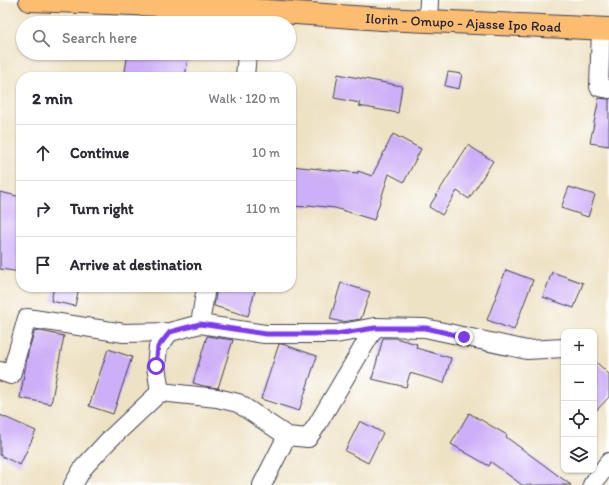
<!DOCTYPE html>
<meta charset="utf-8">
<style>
body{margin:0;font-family:Itim,sans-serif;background:#f2f2f3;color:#2b2b33}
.controls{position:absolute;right:12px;bottom:12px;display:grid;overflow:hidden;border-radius:8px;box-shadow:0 1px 3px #0004}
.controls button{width:36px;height:36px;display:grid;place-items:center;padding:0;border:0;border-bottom:1px solid #e1e1e2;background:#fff;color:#2b2b33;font:20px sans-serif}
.stop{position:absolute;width:12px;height:12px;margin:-9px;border:3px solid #7c3aed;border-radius:50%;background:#fff}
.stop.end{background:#7c3aed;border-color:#fff;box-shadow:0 1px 4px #0008}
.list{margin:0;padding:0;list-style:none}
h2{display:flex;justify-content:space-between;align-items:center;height:52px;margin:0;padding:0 16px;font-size:17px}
h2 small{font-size:13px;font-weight:400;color:#7c7c81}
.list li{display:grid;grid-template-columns:26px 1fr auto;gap:12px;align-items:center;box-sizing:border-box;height:56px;padding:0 16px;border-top:1px solid #e1e1e2}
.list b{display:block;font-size:15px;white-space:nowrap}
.list em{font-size:13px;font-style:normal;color:#7c7c81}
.icon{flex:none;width:22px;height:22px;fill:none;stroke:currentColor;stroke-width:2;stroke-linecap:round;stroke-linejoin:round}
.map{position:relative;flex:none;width:609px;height:485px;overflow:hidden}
.search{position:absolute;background:#fff;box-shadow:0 1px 3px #0004;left:16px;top:16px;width:280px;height:44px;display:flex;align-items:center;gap:10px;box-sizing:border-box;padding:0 14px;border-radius:22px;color:#7c7c81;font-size:15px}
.panel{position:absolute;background:#fff;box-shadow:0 1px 3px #0004;left:16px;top:72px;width:280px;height:220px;border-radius:16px}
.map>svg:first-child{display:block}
.building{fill:#cdaff7}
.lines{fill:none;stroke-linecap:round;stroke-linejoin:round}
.minor-casing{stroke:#413f50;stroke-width:20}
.trunk-casing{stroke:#413f50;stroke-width:24}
.minor{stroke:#fff;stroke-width:18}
.trunk{stroke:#fcbd6f;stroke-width:22}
.route{stroke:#7c3aed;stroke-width:5}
.labels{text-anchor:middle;stroke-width:3.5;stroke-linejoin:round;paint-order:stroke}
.street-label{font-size:14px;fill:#22223b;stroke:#fff}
</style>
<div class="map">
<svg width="609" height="485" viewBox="0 0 609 485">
<rect width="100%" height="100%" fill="#fff"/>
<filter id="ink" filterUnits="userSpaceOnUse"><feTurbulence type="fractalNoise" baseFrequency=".025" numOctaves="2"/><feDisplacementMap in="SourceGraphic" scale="8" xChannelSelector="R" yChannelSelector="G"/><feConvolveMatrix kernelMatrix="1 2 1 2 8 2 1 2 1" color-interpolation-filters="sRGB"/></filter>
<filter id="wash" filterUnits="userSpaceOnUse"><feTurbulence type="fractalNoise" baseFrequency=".012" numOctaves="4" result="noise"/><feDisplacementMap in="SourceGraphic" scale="16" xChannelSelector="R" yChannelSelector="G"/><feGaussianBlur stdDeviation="0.9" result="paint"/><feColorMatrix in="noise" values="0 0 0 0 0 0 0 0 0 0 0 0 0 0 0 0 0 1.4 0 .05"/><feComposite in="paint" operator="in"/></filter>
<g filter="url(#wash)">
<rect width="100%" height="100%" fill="#eee2c4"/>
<g id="blocks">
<path class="building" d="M 128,53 L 149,53 L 188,58 L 185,77 L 124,77 Z
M 448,72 L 462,74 L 459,89 L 445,86 Z
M 338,74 L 402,86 L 398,113 L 359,106 L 360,103 L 334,98 Z
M 599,98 L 609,99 L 609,146 L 590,143 Z
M 393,134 L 421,149 L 404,182 L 389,174 L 374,220 L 335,208 L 308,205 L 308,207 L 291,206 L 291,166 L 358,173 L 358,171 L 372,176 Z
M 468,145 L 493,161 L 469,199 L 457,191 L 442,215 L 429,207 Z
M 569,187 L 595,195 L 588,217 L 561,208 Z
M 0,192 L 21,197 L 21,272 L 0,269 Z
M 506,270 L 533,280 L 514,330 L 487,320 Z
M 552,272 L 583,283 L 574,308 L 543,297 Z
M 341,283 L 370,292 L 361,319 L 342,322 L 330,319 Z
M 54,287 L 79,287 L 75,306 L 51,301 Z
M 217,287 L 256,287 L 248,316 L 214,306 Z
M 35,330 L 64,336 L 51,404 L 20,398 L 28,352 Z
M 207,336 L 233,340 L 218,388 L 204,386 L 193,383 Z
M 383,338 L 395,338 L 417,344 L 416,348 L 451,358 L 444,383 L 410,373 L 406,387 L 372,379 Z
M 279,344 L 282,344 L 317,356 L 299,411 L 261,399 Z
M 108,349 L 132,357 L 113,414 L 89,406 Z
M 594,360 L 609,374 L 609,397 L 594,413 Z
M 469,413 L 507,435 L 506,437 L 571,485 L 522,485 L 491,462 L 489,466 L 451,444 Z
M 0,415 L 36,431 L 20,465 L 0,455 Z
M 360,421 L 383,433 L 368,463 L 345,451 Z"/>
</g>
</g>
<g filter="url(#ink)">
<use href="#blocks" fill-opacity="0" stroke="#413f50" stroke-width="1"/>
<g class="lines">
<defs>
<path id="minor" d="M 428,21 L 429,0
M 601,29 L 599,87 L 609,89
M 245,77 L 247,53
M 200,324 L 265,334 L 336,334 L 375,327 L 425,328 L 527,350 L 564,348
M 170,332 L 200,324 L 206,287
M 0,371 L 11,375 L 27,318 L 124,333 L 170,332 L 158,347 L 156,366 L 160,392
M 73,485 L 83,468 L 108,441 L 160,392 L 217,398 L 238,403 L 287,436
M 262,485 L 287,436 L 308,438 L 317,425 L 375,327
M 592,485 L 609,462"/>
<g id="trunk">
<path id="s1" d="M 30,0 L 210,7 L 382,19 L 609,29"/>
</g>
</defs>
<use href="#minor" class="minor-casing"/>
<use href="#trunk" class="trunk-casing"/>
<use href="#minor" class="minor"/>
<use href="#trunk" class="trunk"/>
</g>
</g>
<g class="lines" filter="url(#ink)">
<path class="route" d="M 156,366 L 158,347 L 170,332 L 200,324 L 266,334 L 336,334 L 375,328 L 426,328 L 464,337"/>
</g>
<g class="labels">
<g class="street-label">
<text dy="5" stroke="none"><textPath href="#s1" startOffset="434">Ilorin - Omupo - Ajasse Ipo Road</textPath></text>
</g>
</g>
</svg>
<div class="controls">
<button>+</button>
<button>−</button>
<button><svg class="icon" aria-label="locate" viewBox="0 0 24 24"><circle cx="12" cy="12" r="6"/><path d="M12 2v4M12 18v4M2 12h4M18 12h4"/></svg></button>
<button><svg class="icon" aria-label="layers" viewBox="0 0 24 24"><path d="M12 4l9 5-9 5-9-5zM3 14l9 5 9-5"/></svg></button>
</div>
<div class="stop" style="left:156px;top:366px"></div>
<div class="stop end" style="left:464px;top:337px"></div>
<div class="search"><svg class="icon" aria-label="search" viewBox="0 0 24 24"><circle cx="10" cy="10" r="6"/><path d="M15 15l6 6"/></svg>Search here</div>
<section class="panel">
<h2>2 min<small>Walk · 120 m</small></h2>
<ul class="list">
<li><svg class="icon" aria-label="ahead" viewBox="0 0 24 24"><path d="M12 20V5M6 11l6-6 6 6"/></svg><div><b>Continue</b></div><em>10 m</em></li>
<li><svg class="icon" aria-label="right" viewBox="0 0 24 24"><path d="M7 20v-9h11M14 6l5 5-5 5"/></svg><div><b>Turn right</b></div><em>110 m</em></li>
<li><svg class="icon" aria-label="arrive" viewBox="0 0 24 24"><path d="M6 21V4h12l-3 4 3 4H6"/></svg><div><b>Arrive at destination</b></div></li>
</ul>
</section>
</div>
